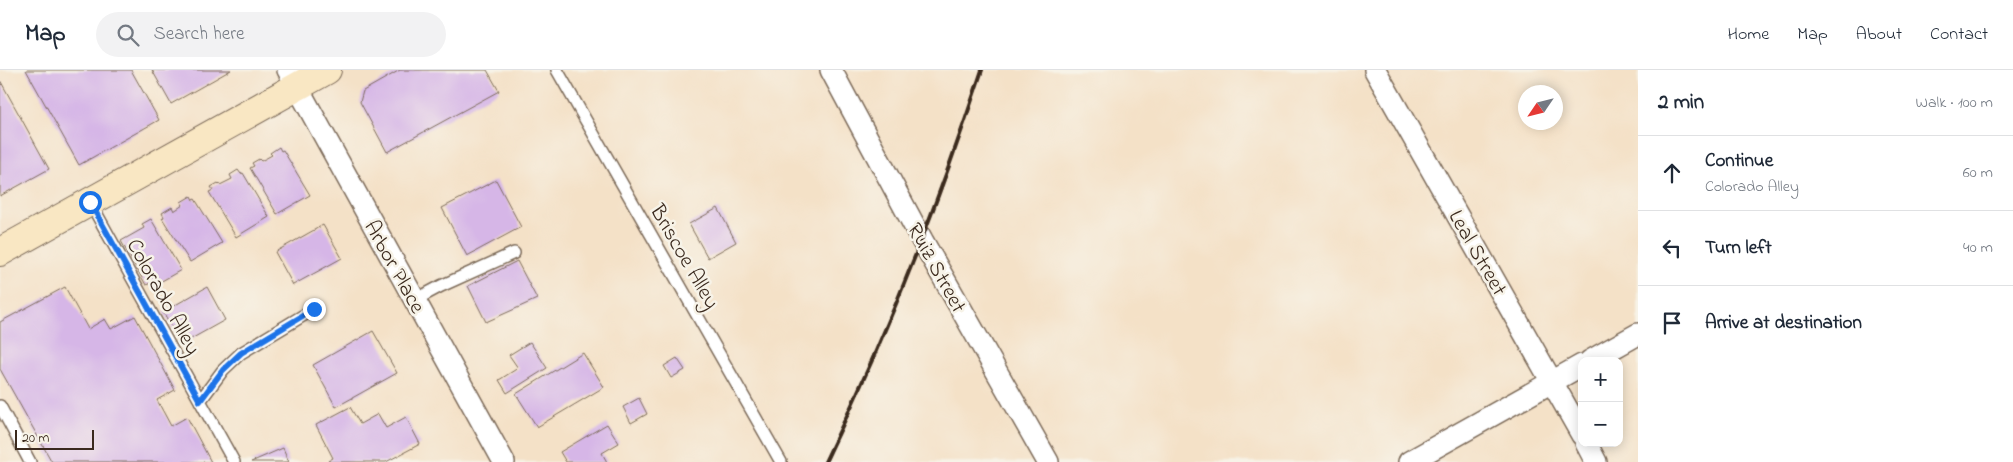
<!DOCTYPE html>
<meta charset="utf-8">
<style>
body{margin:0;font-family:"Indie Flower",sans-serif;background:#f2f2f3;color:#1f2937}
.controls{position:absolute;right:15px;bottom:15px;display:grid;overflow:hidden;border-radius:10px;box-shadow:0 2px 12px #0003}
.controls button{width:45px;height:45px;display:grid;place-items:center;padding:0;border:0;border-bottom:1px solid #e0e1e3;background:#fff;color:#1f2937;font:25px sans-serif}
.compass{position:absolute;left:1518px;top:15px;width:45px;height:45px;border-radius:50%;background:#fff;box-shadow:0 2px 12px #0003;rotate:235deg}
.scale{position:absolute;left:15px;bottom:12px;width:79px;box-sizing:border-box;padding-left:5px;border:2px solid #3b2a1e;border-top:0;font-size:14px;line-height:18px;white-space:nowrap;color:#3b2a1e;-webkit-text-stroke:4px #f7f3e8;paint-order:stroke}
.stop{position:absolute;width:15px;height:15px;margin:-11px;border:4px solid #1a73e8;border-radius:50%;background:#fff}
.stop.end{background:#1a73e8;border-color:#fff;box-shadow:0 1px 5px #0008}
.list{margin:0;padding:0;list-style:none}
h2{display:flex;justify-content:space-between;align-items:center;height:65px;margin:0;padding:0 20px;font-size:21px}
h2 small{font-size:16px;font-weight:400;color:#747a83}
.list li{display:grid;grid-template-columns:32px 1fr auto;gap:15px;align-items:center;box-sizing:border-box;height:75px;padding:0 20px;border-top:1px solid #e0e1e3}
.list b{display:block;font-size:19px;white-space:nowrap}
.list p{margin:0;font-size:16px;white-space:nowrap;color:#747a83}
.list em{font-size:16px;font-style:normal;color:#747a83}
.icon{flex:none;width:28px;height:28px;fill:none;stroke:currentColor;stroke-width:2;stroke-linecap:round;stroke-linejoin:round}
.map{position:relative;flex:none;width:1638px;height:392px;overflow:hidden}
header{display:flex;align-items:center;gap:30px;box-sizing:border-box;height:70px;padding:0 25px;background:#fff;border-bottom:1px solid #e0e1e3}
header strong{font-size:24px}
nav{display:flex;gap:28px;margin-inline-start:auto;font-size:18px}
.search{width:350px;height:45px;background:#f2f2f3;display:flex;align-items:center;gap:12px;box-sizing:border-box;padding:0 18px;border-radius:28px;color:#747a83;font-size:19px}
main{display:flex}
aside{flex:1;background:#fff}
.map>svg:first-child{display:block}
.building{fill:#d6b6e7}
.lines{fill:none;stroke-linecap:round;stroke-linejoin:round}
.lane-casing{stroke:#7c6a59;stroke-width:14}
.street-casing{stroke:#7c6a59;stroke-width:24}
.secondary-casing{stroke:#7c6a59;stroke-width:30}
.lane{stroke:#fff;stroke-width:11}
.street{stroke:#fff;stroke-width:21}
.secondary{stroke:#f9e7c3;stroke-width:28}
.rail{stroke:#3b2a1e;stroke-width:4}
.route{stroke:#1a73e8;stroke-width:6}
.labels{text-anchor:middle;stroke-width:5;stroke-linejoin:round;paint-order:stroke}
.street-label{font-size:22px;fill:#3b2a1e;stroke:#f7f3e8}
</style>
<header>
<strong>Map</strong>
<div class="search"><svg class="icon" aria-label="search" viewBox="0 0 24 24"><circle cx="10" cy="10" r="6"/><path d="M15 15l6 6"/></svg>Search here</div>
<nav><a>Home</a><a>Map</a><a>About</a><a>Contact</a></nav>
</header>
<main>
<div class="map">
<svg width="1638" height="392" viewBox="0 0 1638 392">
<rect width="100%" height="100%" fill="#f7f3e8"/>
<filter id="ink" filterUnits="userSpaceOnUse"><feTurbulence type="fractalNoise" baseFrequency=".02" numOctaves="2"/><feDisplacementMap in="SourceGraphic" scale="10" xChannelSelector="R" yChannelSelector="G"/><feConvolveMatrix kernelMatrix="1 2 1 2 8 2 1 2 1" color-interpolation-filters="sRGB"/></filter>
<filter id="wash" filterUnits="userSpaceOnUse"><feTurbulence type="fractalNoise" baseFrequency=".0096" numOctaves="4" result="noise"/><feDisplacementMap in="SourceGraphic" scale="20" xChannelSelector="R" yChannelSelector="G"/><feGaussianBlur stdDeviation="1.12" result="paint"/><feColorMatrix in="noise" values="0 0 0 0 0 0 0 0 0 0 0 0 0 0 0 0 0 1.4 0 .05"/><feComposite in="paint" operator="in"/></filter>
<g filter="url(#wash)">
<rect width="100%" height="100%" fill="#f4e1c7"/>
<g id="blocks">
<path class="building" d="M 26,0 L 131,0 L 159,50 L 79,95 Z
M 152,0 L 231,0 L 171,34 Z
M 400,0 L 487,0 L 499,21 L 387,82 L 360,32 L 363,21 Z
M 0,10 L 49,99 L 0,126 Z
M 279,77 L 281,81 L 283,80 L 310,125 L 277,144 L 250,98 L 254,96 L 252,93 L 259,89 L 261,91 L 272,85 L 270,83 Z
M 238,100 L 241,104 L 243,103 L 269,147 L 236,167 L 209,122 L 213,120 L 211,117 L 218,113 L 220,115 L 232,109 L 230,105 Z
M 496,110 L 521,157 L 467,186 L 442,138 Z
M 191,126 L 193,130 L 195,129 L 222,173 L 190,192 L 162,148 L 164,147 L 162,143 L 172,137 L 174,141 L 183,135 L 181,132 Z
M 718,138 L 736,172 L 708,188 L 689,154 Z
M 151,149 L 181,200 L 153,216 L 151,213 L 146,215 L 121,171 L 144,158 L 142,154 Z
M 323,155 L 342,188 L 293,215 L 275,182 Z
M 517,191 L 537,229 L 486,252 L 468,216 Z
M 65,217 L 88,259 L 105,249 L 111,259 L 135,246 L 175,320 L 157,330 L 171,356 L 187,347 L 211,392 L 52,392 L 0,299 L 0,252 Z
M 207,217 L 225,250 L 182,274 L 163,242 Z
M 373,261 L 397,303 L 336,337 L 313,295 Z
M 530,272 L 547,298 L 507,323 L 499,310 L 518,298 L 509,285 Z
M 583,283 L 604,317 L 537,357 L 516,324 Z
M 677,288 L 685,300 L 671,308 L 664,296 Z
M 639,328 L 647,344 L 631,353 L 623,337 Z
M 350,337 L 360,354 L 378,344 L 386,358 L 406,347 L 420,374 L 386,392 L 329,392 L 328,391 L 333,388 L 316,355 Z
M 607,354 L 619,373 L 602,383 L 607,392 L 566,392 L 560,382 Z
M 283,378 L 289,392 L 251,392 Z"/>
</g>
</g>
<g filter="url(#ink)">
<use href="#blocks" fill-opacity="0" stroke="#7c6a59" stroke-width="1"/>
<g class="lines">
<defs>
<path id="lane" d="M 557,0 L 781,392
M 90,132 L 234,392
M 415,230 L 441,216 L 514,183
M 200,331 L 223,300 L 241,283 L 314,239
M 0,336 L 30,392"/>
<path id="street" d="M 288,0 L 504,392
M 831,0 L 922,170 L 1048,392
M 1375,0 L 1582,365
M 1590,291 L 1638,264
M 1586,373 L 1596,392
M 1409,392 L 1582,295"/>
<path id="secondary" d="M 0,182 L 327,0"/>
</defs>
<use href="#lane" class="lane-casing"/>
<use href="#street" class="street-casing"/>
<use href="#secondary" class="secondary-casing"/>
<use href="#lane" class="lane"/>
<use href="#street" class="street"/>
<use href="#secondary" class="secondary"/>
<path class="rail" d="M 825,392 C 887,265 938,134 982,0"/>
</g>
</g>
<g class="lines" filter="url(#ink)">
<path class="route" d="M 90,132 L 200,331 L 223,300 L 241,283 L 314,239"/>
</g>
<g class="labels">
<g class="street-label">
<text transform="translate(1479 182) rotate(60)" y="8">Leal Street</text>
<text transform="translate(686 186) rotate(60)" y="8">Briscoe Alley</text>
<text transform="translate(396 196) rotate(61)" y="8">Arbor Place</text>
<text transform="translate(938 197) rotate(61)" y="8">Ruiz Street</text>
<text transform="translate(165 226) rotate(61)" y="8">Colorado Alley</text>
</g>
</g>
</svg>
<div class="controls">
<button>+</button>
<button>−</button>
</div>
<svg class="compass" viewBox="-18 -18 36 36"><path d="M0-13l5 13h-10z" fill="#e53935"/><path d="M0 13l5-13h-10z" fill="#747a83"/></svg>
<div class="scale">20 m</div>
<div class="stop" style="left:90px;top:132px"></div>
<div class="stop end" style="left:314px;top:239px"></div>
</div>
<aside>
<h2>2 min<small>Walk · 100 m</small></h2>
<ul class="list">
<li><svg class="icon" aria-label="ahead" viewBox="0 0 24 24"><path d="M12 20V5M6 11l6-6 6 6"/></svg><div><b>Continue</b><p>Colorado Alley</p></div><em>60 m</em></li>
<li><svg class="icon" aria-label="left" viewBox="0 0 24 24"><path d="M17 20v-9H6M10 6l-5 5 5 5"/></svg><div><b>Turn left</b></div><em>40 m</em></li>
<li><svg class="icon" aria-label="arrive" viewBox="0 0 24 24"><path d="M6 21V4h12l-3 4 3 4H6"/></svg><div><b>Arrive at destination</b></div></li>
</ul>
</aside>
</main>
